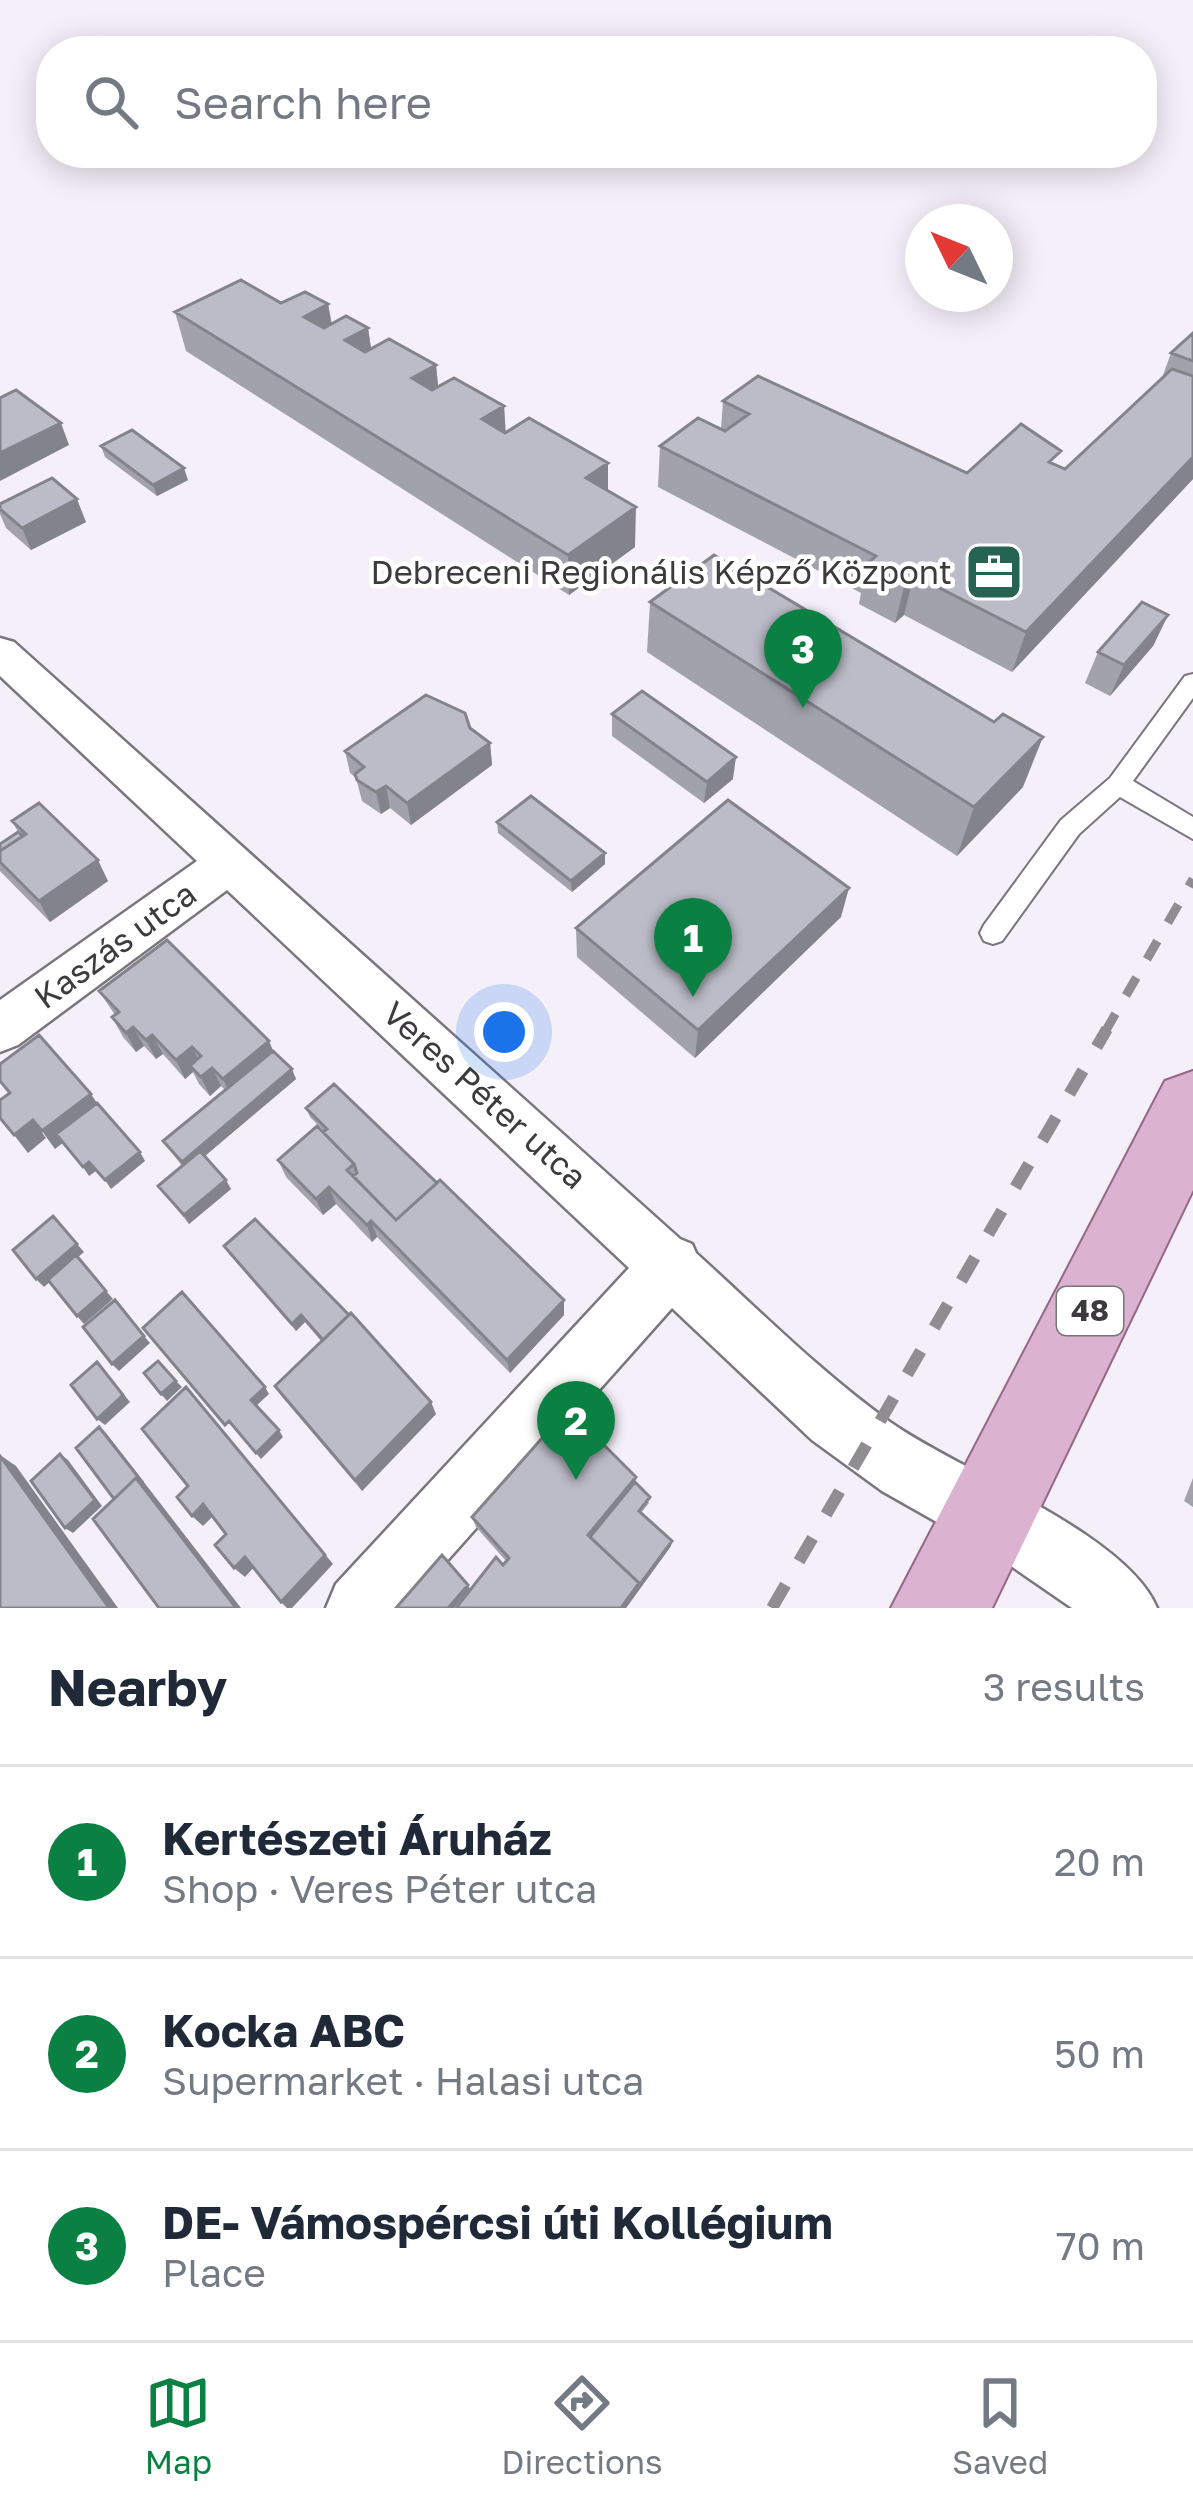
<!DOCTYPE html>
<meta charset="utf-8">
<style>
body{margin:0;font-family:"Golos Text",sans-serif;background:#f6f6f7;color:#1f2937}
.compass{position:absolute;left:905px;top:204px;width:108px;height:108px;border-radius:50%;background:#fff;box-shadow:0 6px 30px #0003;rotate:313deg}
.you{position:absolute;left:504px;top:1032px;width:42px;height:42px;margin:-30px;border:9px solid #fff;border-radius:50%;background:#1a73e8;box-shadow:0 0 0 18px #1a73e833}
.badge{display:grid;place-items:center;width:78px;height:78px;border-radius:50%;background:#0b8043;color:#fff;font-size:39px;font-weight:700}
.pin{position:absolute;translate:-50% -99px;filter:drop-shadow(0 3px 6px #0008)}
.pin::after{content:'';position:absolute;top:63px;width:42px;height:36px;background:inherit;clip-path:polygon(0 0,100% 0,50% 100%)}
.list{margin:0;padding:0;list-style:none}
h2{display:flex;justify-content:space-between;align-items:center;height:156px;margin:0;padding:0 48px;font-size:51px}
h2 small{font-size:39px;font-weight:400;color:#747a83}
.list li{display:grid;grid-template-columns:78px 1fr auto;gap:36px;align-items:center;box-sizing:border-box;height:192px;padding:0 48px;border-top:3px solid #e0e1e3}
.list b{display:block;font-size:45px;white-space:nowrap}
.list p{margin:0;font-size:39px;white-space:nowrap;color:#747a83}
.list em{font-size:39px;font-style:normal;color:#747a83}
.icon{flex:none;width:66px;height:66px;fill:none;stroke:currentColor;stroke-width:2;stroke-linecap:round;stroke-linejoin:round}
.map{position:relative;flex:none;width:1193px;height:1608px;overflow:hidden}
.search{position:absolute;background:#fff;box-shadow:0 6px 30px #0003;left:36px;right:36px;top:36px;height:132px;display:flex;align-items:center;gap:30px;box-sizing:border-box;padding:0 42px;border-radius:48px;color:#747a83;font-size:45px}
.sheet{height:732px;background:#fff}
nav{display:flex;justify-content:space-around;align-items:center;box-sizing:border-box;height:168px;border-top:3px solid #e0e1e3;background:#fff;font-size:33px;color:#747a83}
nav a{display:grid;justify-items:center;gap:6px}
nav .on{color:#0b8043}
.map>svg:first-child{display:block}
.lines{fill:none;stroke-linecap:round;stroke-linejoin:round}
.lane-casing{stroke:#7a757e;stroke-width:4}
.street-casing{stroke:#7a757e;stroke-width:5}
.primary-casing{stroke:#946687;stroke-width:4}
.lane{fill:#fff;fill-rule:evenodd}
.street{fill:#fff;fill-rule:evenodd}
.primary{fill:#dbb2cf;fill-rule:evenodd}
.rail-far1{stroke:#908c92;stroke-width:9;stroke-dasharray:21 21;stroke-linecap:butt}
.rail{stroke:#908c92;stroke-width:12;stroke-dasharray:27 27;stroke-linecap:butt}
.wall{fill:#a1a2ab}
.shaded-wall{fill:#83848b}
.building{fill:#bbbcc7;stroke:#83848b;stroke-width:3}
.labels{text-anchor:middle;stroke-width:9;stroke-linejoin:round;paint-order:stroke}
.shield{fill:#fff;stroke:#777578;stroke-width:3}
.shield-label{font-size:30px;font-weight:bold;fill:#3d3a3e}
.poi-label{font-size:33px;fill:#3d3a3e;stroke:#fff;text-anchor:end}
.street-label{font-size:33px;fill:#3d3a3e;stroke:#fff}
</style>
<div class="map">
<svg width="1193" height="1608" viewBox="0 0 1193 1608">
<rect width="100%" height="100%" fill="#f5eff9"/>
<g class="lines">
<defs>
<path id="lane" d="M 1193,674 L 1193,698 L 1133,781 L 1193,817 L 1193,839 L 1120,797 L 1079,834 L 1002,941 L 993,944 L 984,941 L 980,933 L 984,925 L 1061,820 L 1110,778 L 1185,676 Z"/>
<path id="street" d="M 0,638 L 14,642 L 680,1239 L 692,1244 L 696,1253 C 759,1310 821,1373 890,1422 C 959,1471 1126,1533 1157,1608 L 1072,1608 L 995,1555 L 882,1491 L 812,1440 L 672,1308 L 405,1608 L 326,1608 L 336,1584 L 629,1268 L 227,890 L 18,1045 L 0,1052 L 0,1000 L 197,861 L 0,676 Z"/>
<path id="primary" d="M 1193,1071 L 1193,1190 L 992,1608 L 891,1608 L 1165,1081 Z"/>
</defs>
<use href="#lane" class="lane-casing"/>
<use href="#street" class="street-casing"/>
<use href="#primary" class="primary-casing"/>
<use href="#lane" class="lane"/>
<use href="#street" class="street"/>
<use href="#primary" class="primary"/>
<path class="rail-far1" d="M 1105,1032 L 1193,879"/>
<path class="rail" d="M 772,1608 L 1107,1029"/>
</g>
<path class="wall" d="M 328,304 L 332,324 L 368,328 L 371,349 L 436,365 L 438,387 L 504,406 L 506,433 L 608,463 L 608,490 L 635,547 L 569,595 L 186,351 L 175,312 Z
M 1193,333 L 1193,479 L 1012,672 L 904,615 L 895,623 L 859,604 L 861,593 L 658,487 L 660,446 L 721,429 L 723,401 L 967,473 L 1056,465 L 1065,469 L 1162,378 L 1171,353 Z
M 101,446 L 188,480 L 157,496 L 105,457 Z
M 0,504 L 86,522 L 31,550 L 6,528 L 0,514 Z
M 650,602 L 1023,787 L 957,856 L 647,652 Z
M 1168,615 L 1153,646 L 1110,696 L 1085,683 L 1098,652 Z
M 612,714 L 733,779 L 704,803 L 612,736 Z
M 470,728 L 490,743 L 492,765 L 411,825 L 390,808 L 381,814 L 362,801 L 356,778 L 350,773 L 345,751 Z
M 12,821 L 108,881 L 50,922 L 0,871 L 0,844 L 18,832 Z
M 497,822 L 605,864 L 572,892 L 498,833 Z
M 841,917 L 695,1058 L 577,957 L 576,928 Z
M 99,991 L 273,1051 L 296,1079 L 205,1156 L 231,1189 L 189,1224 L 158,1186 L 182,1166 L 163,1141 L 225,1090 L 221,1086 L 210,1096 L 199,1084 L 193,1072 L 185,1079 L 163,1054 L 156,1059 L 144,1046 L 136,1052 L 123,1037 L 112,1017 L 115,1015 Z
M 306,1108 L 437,1183 L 564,1300 L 564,1315 L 510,1373 L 377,1237 L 372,1242 L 336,1204 L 323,1215 L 286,1177 L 278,1160 L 324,1131 L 310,1117 Z
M 224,1246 L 436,1414 L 362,1491 L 284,1399 L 275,1386 L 321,1341 L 305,1322 L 296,1331 L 229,1254 Z
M 636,1477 L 635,1482 L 649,1503 L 641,1513 L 671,1546 L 626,1608 L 456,1608 L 506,1561 L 476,1527 L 472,1517 Z
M 1193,1478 L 1193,1507 L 1184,1501 Z"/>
<path class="shaded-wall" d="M 328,304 L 335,344 L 304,317 Z
M 368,328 L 374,368 L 345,340 Z
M 436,365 L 440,405 L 412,378 Z
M 504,406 L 506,445 L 482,419 Z
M 61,423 L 69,445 L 0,481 L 0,453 Z
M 1193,457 L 1193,479 L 1012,672 L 1026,632 Z
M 608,463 L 608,504 L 586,478 Z
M 184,468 L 188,480 L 157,496 L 153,485 Z
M 77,499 L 86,522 L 31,550 L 22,528 Z
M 636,507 L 635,547 L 569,595 L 568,555 Z
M 914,575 L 904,615 L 895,623 L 905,583 Z
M 1168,615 L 1153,646 L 1110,696 L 1124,665 Z
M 1043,737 L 1023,787 L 957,856 L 974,807 Z
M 490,743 L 492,765 L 411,825 L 407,803 Z
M 736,757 L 733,779 L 704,803 L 707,782 Z
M 386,786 L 390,808 L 381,814 L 376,792 Z
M 605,853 L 605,864 L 572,892 L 571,881 Z
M 98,860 L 108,881 L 50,922 L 39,901 Z
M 849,888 L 841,917 L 695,1058 L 698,1030 Z
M 133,1027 L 144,1046 L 136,1052 L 126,1033 Z
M 152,1035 L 163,1054 L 156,1059 L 146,1040 Z
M 269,1041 L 277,1060 L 232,1098 L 223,1079 Z
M 192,1047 L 202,1066 L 190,1066 L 193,1072 L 185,1079 L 176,1060 Z
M 212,1068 L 221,1086 L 210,1096 L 201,1077 Z
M 292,1069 L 296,1079 L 187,1171 L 182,1162 Z
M 91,1094 L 103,1112 L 55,1149 L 42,1131 Z
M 33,1120 L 46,1138 L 28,1153 L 14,1135 Z
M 140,1152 L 145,1161 L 111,1189 L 105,1180 Z
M 89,1162 L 96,1171 L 89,1176 L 83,1167 Z
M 226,1180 L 231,1189 L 189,1224 L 184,1215 Z
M 329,1187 L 336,1204 L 323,1215 L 316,1199 Z
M 371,1221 L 377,1237 L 372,1242 L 367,1225 Z
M 77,1244 L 84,1252 L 44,1287 L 36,1279 Z
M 106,1291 L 113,1299 L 84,1324 L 77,1316 Z
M 564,1300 L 564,1315 L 510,1373 L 507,1360 Z
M 301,1315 L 305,1322 L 296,1331 L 292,1324 Z
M 144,1336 L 150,1343 L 119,1371 L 112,1364 Z
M 97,1362 L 130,1402 L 105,1425 L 97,1419 Z
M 176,1381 L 182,1387 L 167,1401 L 161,1394 Z
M 265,1387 L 269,1394 L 256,1406 L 251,1400 Z
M 198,1400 L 333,1564 L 292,1608 L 287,1608 L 281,1602 Z
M 431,1402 L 436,1414 L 362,1491 L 355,1480 Z
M 99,1427 L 106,1433 L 241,1608 L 236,1608 Z
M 279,1430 L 283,1437 L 261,1459 L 256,1453 Z
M 60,1454 L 68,1460 L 102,1506 L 73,1533 L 65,1528 Z
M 0,1455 L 16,1466 L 118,1608 L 109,1608 Z
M 636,1477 L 635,1488 L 590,1542 L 588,1535 Z
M 203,1504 L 214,1515 L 203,1526 L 192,1516 Z
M 672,1541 L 671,1546 L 626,1608 L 621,1608 Z
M 245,1557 L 255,1566 L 245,1577 L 234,1568 Z
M 468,1585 L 470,1589 L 454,1608 L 448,1608 Z"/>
<path class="building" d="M 241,280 L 281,303 L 305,292 L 328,304 L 304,317 L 324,328 L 346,316 L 368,328 L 345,340 L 365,352 L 389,339 L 436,365 L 412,378 L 432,390 L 454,378 L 504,406 L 482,419 L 505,433 L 529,418 L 608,463 L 586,478 L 636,507 L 568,555 L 175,312 Z
M 1193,333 L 1193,361 L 1171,353 Z
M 1172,369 L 1193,376 L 1193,457 L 1026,632 L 914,575 L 905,583 L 867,564 L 876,556 L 660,446 L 698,418 L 725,431 L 749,414 L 723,401 L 758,376 L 967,473 L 1021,424 L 1061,451 L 1049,462 L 1065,469 Z
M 16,390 L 61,423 L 0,453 L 0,398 Z
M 132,430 L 184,468 L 153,485 L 101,446 Z
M 52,478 L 77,499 L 22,528 L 0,509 L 0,504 Z
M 714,555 L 994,722 L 1003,714 L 1043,737 L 974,807 L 650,602 Z
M 1142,602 L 1168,615 L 1124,665 L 1098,652 Z
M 642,691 L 736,757 L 707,782 L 612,714 Z
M 426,695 L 465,713 L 470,728 L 490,743 L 407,803 L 386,786 L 376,792 L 357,780 L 355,774 L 364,767 L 345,751 Z
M 531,796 L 605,853 L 571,881 L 497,822 Z
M 728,800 L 849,888 L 698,1030 L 576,928 Z
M 39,803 L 98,860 L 39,901 L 0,862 L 0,851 L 26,834 L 12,821 Z
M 18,832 L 23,836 L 0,851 L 0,844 Z
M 167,940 L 269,1041 L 223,1079 L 212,1068 L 201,1077 L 190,1066 L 201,1056 L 192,1047 L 176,1060 L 152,1035 L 146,1040 L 133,1027 L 126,1033 L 112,1017 L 119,1012 L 99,991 Z
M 39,1035 L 91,1094 L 42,1131 L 33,1120 L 14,1135 L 0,1118 L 0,1100 L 10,1093 L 0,1081 L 0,1064 Z
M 273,1051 L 292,1069 L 182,1162 L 163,1141 Z
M 334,1084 L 437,1183 L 396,1220 L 353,1176 L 357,1173 L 354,1164 L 323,1132 L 327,1129 L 306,1108 Z
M 97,1103 L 140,1152 L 105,1180 L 89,1162 L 83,1167 L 56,1134 Z
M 317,1126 L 354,1164 L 347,1170 L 396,1220 L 440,1180 L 564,1300 L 507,1360 L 371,1221 L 367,1225 L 329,1187 L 316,1199 L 278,1160 Z
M 200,1151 L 226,1180 L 184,1215 L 158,1186 Z
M 53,1216 L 77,1244 L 36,1279 L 13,1250 Z
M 255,1219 L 349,1315 L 323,1340 L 301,1315 L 292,1324 L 224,1246 Z
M 76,1255 L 106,1291 L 77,1316 L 48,1280 Z
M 182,1292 L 265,1387 L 251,1400 L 279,1430 L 256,1453 L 229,1421 L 225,1425 L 143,1328 Z
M 115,1300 L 144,1336 L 112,1364 L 83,1327 Z
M 351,1313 L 431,1402 L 355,1480 L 275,1386 Z
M 158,1361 L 176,1381 L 161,1394 L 144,1373 Z
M 97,1362 L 123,1395 L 97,1419 L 71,1385 Z
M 186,1387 L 325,1555 L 281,1602 L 245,1557 L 234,1568 L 215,1545 L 226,1534 L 203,1504 L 192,1516 L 177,1497 L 188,1486 L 142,1429 Z
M 568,1409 L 636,1477 L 588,1535 L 639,1583 L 621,1608 L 456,1608 L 496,1557 L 503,1565 L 509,1558 L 472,1517 Z
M 99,1427 L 143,1483 L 136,1478 L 114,1499 L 76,1448 Z
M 60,1454 L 95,1500 L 65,1528 L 31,1481 Z
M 0,1456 L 109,1608 L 0,1608 Z
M 136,1478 L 236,1608 L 159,1608 L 93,1519 Z
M 635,1482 L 650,1497 L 639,1511 L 672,1541 L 638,1587 L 639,1583 L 590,1537 Z
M 442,1555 L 468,1585 L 448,1608 L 396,1608 Z"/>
<defs>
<symbol id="office-square" viewBox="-11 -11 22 22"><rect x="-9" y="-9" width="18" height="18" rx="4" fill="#256451" stroke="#fff"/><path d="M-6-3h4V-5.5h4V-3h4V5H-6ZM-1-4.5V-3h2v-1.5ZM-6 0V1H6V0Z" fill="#fff"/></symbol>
</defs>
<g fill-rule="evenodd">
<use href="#office-square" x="961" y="539" width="66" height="66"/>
</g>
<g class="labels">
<rect class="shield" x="1057" y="1287" width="66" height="48" rx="9"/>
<g class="shield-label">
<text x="1090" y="1321">48</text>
</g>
<g class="poi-label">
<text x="952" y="584">Debreceni Regionális Képző Központ</text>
</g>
<g class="street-label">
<text transform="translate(115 945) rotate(-36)" y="12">Kaszás utca</text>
<text transform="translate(485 1095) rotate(42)" y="12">Veres Péter utca</text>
</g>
</g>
</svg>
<svg class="compass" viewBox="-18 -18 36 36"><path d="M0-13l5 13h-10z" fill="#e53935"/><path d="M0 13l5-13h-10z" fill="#747a83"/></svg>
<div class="you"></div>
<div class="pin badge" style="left:693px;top:997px">1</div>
<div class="pin badge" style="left:576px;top:1480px">2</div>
<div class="pin badge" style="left:803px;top:708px">3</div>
<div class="search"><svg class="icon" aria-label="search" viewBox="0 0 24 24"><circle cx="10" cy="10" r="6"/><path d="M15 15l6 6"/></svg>Search here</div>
</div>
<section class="sheet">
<h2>Nearby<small>3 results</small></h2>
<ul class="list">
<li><span class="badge">1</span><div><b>Kertészeti Áruház</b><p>Shop · Veres Péter utca</p></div><em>20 m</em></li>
<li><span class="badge">2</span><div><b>Kocka ABC</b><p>Supermarket · Halasi utca</p></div><em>50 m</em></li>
<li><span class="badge">3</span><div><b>DE- Vámospércsi úti Kollégium</b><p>Place</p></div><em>70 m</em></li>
</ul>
</section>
<nav>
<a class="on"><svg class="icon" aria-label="map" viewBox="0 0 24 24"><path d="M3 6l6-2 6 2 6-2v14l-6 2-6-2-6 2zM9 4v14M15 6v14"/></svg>Map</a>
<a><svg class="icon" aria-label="directions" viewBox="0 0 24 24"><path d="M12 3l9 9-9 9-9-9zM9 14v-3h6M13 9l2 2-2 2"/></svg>Directions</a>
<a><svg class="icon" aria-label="saved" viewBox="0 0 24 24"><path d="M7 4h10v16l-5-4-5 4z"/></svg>Saved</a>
</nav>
